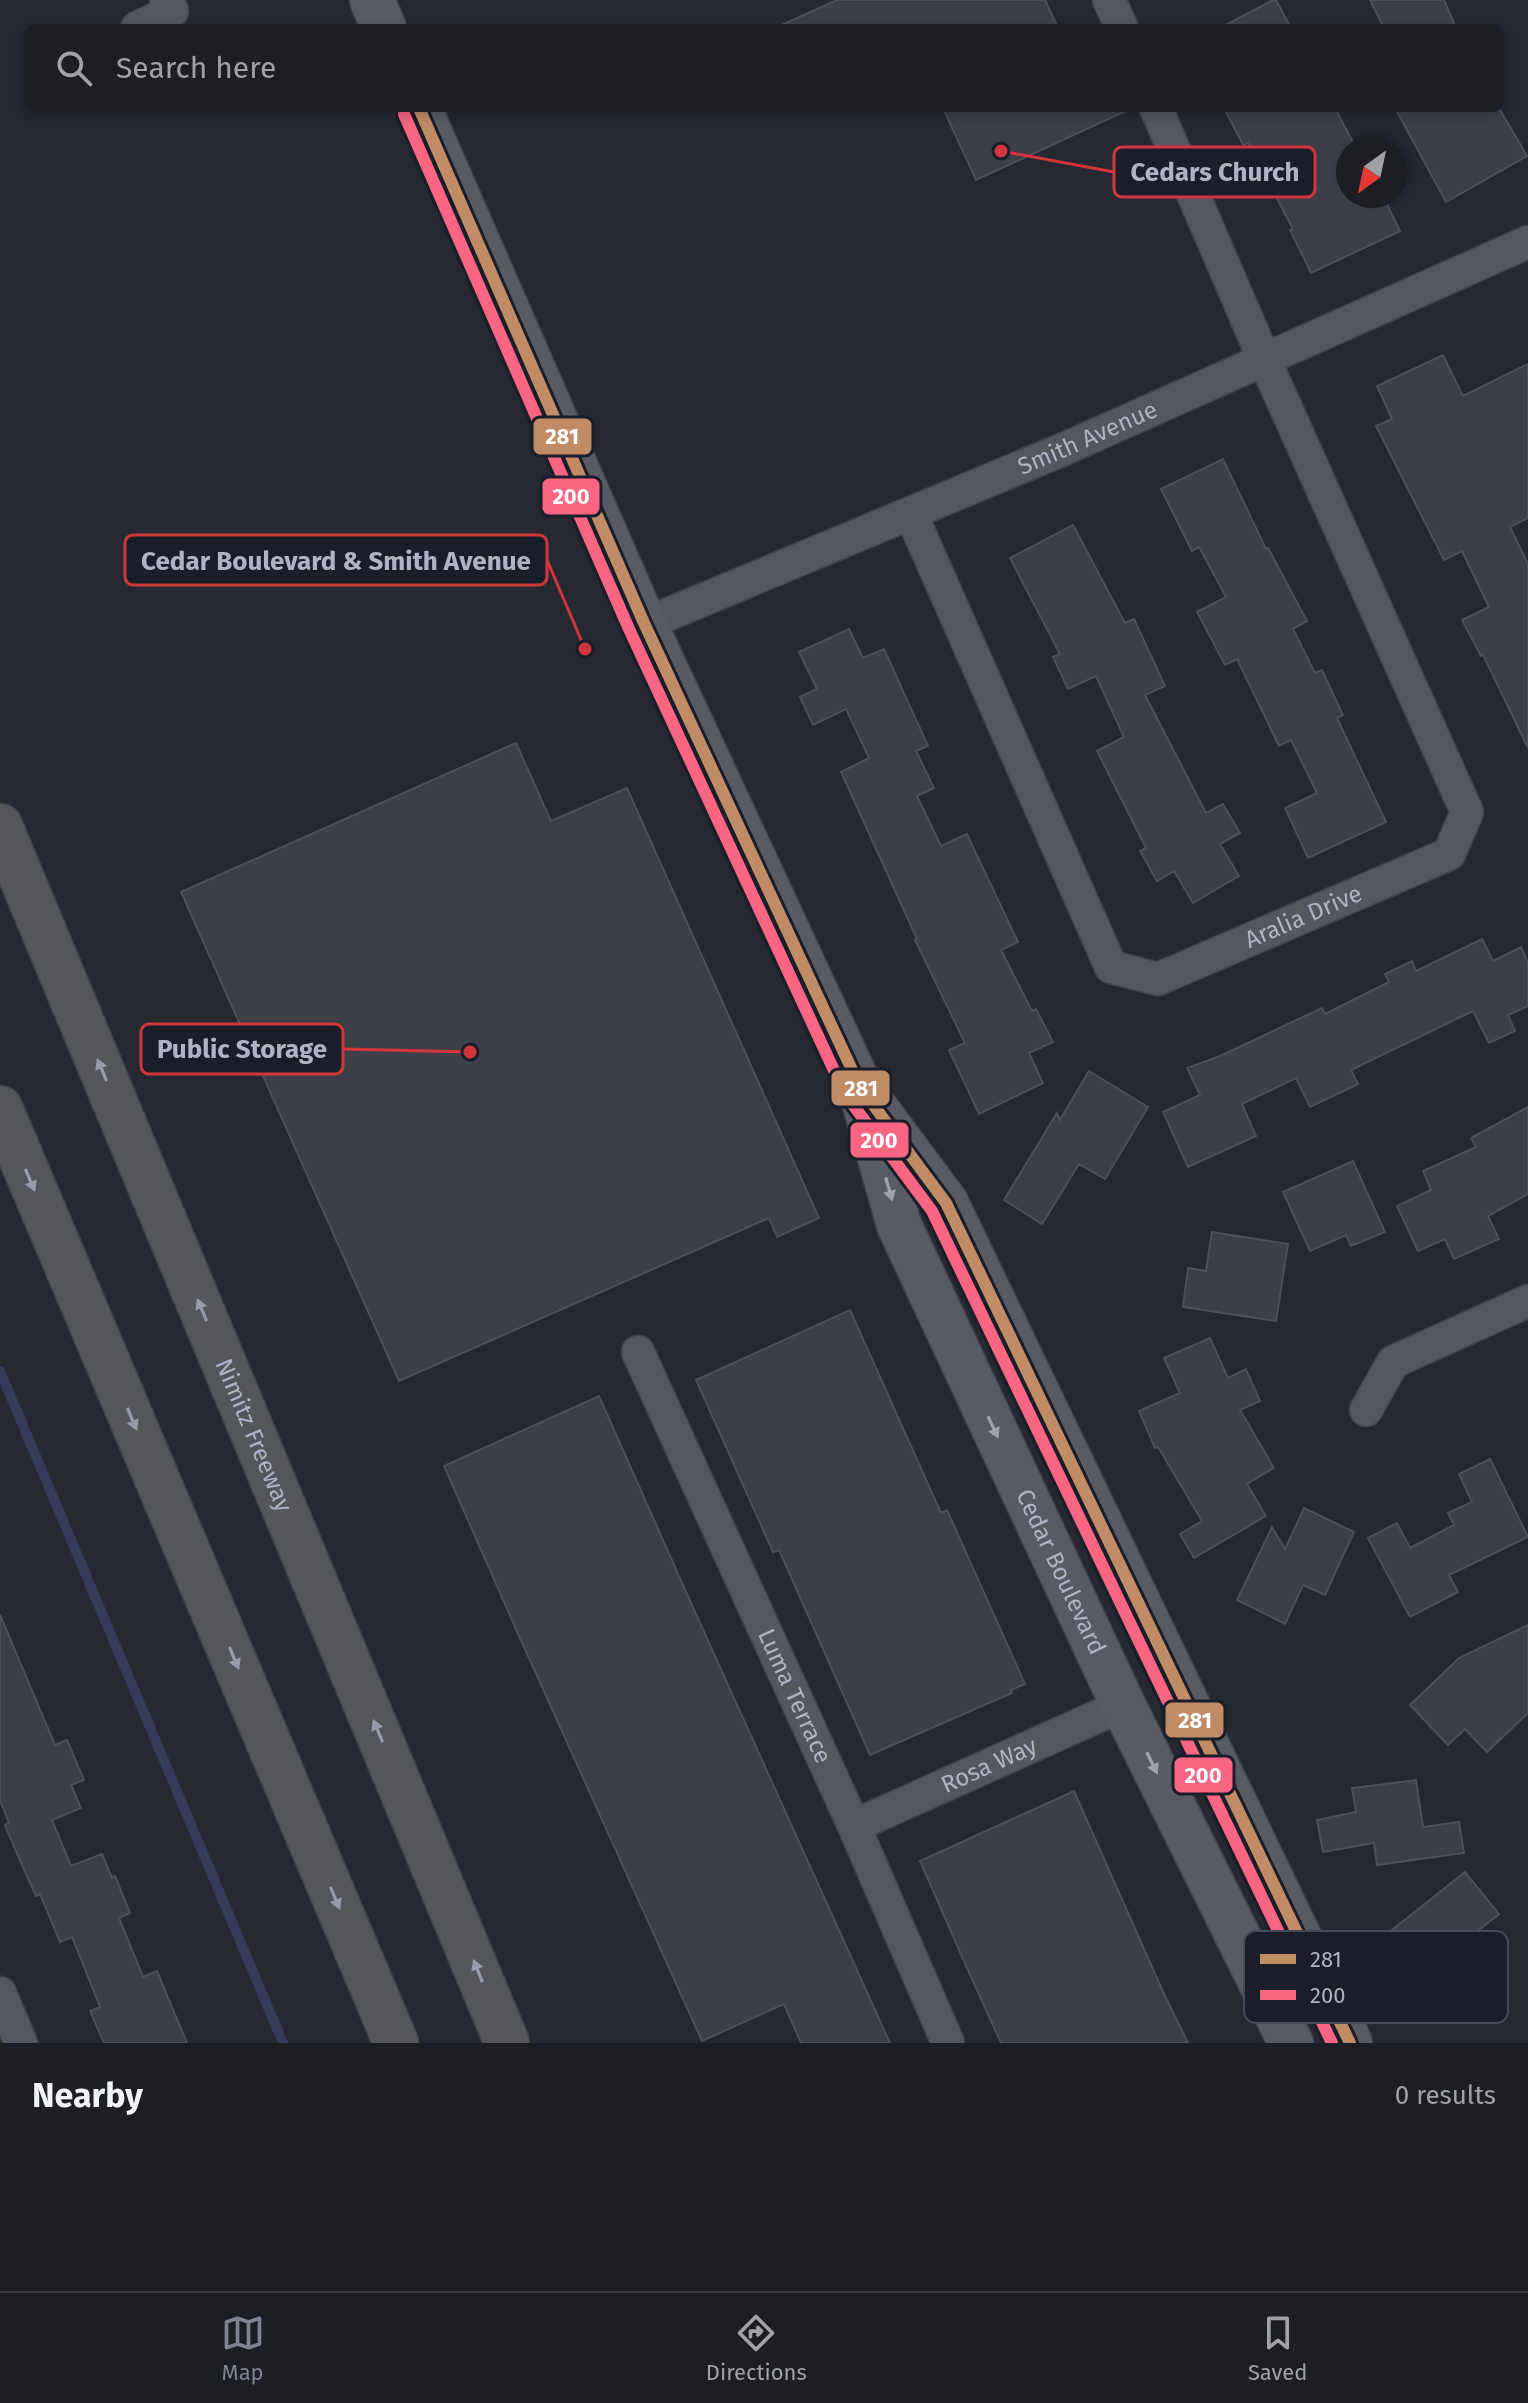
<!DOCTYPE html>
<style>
body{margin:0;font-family:"Fira Sans",sans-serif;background:#25272c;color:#f1f3f6}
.compass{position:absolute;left:1336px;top:136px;width:72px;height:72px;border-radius:50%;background:#1c1e24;box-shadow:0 4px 12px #0003;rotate:213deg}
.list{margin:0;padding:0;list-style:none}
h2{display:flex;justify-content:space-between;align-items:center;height:104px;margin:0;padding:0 32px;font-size:34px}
h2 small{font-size:26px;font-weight:400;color:#a0a2a6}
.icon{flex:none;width:44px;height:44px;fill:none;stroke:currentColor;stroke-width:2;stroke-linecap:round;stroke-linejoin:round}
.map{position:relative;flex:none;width:1528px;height:2043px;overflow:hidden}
.search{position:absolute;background:#1c1e24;box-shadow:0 4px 12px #0003;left:24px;right:24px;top:24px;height:88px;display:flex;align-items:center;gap:20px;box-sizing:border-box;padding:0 28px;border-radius:12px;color:#a0a2a6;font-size:30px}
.sheet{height:248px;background:#1c1e24}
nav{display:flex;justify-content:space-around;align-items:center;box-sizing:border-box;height:112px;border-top:2px solid #3a3c41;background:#1c1e24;font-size:22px;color:#a0a2a6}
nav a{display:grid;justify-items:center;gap:4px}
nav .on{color:#7f8290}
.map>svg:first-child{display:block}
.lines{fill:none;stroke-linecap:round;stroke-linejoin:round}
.stream{stroke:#353c58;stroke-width:10}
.building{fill:#3d3f47;stroke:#4d5059;stroke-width:2}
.street-casing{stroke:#42434a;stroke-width:35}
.secondary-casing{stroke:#42434a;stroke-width:47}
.highway-casing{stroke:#42444c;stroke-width:47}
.street{stroke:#55575f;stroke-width:32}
.secondary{stroke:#595b64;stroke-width:44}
.highway{stroke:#55565a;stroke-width:44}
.bus-1-casing{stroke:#1a1e2a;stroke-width:18}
.bus-2-casing{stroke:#1a1e2a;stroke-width:18}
.bus-1{stroke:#c18c65;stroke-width:12}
.bus-2{stroke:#fa6682;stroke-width:12}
.oneway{fill:#989ca9}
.oneway2{fill:#9ea1b0}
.labels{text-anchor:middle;stroke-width:6;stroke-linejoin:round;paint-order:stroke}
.street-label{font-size:24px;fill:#afb3c3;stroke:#1a1e2a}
.key{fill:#1a1e2a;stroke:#474b58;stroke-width:2}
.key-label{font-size:22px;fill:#afb3c3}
.leader{fill:none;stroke:#d23638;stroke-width:3}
.callout-dot{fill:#d23638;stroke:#1a1e2a;stroke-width:3}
.callout{fill:#1a1e2a;stroke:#d23638;stroke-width:3}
.callout-label{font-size:26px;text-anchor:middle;font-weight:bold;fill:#afb3c3}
.line-badge{stroke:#1a1e2a;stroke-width:3}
.badge-label{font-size:22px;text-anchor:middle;font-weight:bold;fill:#fff}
</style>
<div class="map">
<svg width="1528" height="2043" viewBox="0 0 1528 2043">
<rect width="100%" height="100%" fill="#262830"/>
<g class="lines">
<path class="stream" d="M 0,1371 L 283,2043"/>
</g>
<path class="building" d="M 837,0 L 1045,0 L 1058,28 L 775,28 Z
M 1273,0 L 1276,0 L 1291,28 L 1220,28 Z
M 1370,0 L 1444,0 L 1456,28 L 1384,28 Z
M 943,108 L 1132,108 L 976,180 Z
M 1224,108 L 1335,108 L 1356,148 L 1348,148 L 1348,196 L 1383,196 L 1400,231 L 1311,273 L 1290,230 L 1293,229 L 1248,143 L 1243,145 Z
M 1395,108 L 1499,108 L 1527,156 L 1446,202 Z
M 1443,355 L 1463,396 L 1528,364 L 1528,518 L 1510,527 L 1528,564 L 1528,748 L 1483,655 L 1481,656 L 1462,620 L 1489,607 L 1462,551 L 1444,560 L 1376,426 L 1392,419 L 1377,386 Z
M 1223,459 L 1266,549 L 1268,548 L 1307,621 L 1293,629 L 1315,673 L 1322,670 L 1343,715 L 1337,718 L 1386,822 L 1308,858 L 1285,808 L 1317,793 L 1291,740 L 1279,746 L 1237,659 L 1225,665 L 1197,612 L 1226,597 L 1199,547 L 1192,551 L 1161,489 Z
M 1073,525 L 1125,623 L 1134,619 L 1165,686 L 1145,695 L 1206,813 L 1223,804 L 1240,833 L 1220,844 L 1239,876 L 1193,903 L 1174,871 L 1157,881 L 1140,851 L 1146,848 L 1097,751 L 1124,737 L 1096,676 L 1068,689 L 1053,657 L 1060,654 L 1010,558 Z
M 849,629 L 863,658 L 884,649 L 928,746 L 916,751 L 934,788 L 917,796 L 941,846 L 967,834 L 1018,942 L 1001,950 L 1032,1011 L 1036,1009 L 1053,1042 L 1029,1053 L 1043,1083 L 979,1114 L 949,1050 L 965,1043 L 915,940 L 917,939 L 841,772 L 869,758 L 846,709 L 813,725 L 800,697 L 817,689 L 799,652 Z
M 516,743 L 551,821 L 627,788 L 819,1218 L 777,1237 L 769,1218 L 399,1381 L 181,892 Z
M 1482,939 L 1493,961 L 1521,947 L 1528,962 L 1528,1006 L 1508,1015 L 1515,1031 L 1489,1043 L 1473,1011 L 1351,1070 L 1358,1084 L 1310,1107 L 1296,1078 L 1242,1104 L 1256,1136 L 1188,1167 L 1163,1112 L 1200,1095 L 1187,1068 L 1220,1056 L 1322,1008 L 1325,1014 L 1389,982 L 1385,974 L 1412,961 L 1416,971 Z
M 1089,1071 L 1148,1107 L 1105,1179 L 1079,1164 L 1042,1224 L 1004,1200 L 1057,1113 L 1060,1120 Z
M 1528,1107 L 1528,1194 L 1488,1216 L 1499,1239 L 1454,1259 L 1445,1239 L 1418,1251 L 1397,1206 L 1431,1190 L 1423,1171 L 1476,1147 L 1471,1138 Z
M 1353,1161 L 1385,1232 L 1351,1246 L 1346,1235 L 1310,1251 L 1283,1192 Z
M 1212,1232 L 1288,1244 L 1276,1321 L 1183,1307 L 1188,1268 L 1206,1271 Z
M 850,1310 L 941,1513 L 947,1510 L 1025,1684 L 1011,1690 L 1012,1693 L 870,1755 L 779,1550 L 773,1552 L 696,1380 Z
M 1210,1338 L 1228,1378 L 1246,1369 L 1260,1401 L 1240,1410 L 1274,1468 L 1247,1484 L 1266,1516 L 1194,1558 L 1180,1534 L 1202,1521 L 1158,1447 L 1155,1448 L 1139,1411 L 1180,1393 L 1164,1358 Z
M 599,1396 L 691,1603 L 890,2043 L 801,2043 L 784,2004 L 702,2041 L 519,1636 L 444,1466 Z
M 1490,1459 L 1528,1537 L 1449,1575 L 1458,1592 L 1410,1617 L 1368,1538 L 1397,1523 L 1410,1548 L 1454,1525 L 1448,1513 L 1472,1502 L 1459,1474 Z
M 1304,1508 L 1354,1532 L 1325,1595 L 1303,1585 L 1285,1624 L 1237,1600 L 1272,1527 L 1285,1549 Z
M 0,1615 L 55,1745 L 67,1740 L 84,1780 L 71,1785 L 81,1808 L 52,1820 L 71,1866 L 102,1854 L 112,1878 L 115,1876 L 130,1913 L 119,1918 L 143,1977 L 157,1971 L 187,2043 L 104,2043 L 90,2011 L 100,2007 L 72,1937 L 60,1942 L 40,1894 L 36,1896 L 18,1856 L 5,1825 L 9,1823 L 0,1800 Z
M 1528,1625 L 1528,1713 L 1487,1752 L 1465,1729 L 1448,1745 L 1410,1705 L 1459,1658 Z
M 1416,1780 L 1423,1827 L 1459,1822 L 1464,1853 L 1377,1865 L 1374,1843 L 1323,1852 L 1317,1820 L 1356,1812 L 1352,1788 Z
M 1074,1791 L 1164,1994 L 1188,2043 L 1001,2043 L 967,1968 L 920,1861 Z
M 1465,1872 L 1499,1914 L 1465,1941 L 1476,1954 L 1417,2001 L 1372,1946 Z"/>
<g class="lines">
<defs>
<g id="street">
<path d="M 1109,0 L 1122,28"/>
<path d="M 137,28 L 172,11 L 166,0"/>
<path id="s1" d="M 911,514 L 1111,967 L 1158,979 L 1449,854 L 1467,812 L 1264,359 L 1156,108"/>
<path id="s2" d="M 645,624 L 1064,449 L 1528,242"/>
<path id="s3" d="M 638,1352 L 854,1826 L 948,2043"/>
<path d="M 1366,1410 L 1393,1362 L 1528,1301"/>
<path id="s4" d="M 854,1826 L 1123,1705"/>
<path d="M 0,1993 L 21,2043"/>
</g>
<g id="secondary">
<path d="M 372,0 L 384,28"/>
<path id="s5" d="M 419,108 L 644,623 L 860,1087 L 899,1225 L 1123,1705 L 1291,2043"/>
<path d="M 876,1109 L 946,1203 L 1350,2043"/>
</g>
<g id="highway">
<path id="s6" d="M 0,826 L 507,2043"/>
<path d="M 0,1108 L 396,2043"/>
</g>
</defs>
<use href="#street" class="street-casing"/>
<use href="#secondary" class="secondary-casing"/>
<use href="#highway" class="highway-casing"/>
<use href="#street" class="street"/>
<use href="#secondary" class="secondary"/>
<use href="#highway" class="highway"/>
<defs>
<path id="bus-1" d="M 419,108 L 644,623 L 860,1087 L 946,1203 L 1350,2043"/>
<path id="bus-2" d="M 404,114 L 629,629 L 845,1094 L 932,1211 L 1332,2043"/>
</defs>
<use href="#bus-1" class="bus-1-casing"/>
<use href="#bus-2" class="bus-2-casing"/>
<use href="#bus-1" class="bus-1"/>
<use href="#bus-2" class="bus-2"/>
</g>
<defs><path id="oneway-solid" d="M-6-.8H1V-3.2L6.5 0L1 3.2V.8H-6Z" transform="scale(2)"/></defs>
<g class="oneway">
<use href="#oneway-solid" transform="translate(102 1070) rotate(-113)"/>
<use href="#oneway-solid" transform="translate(30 1180) rotate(67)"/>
<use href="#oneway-solid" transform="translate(202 1310) rotate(-113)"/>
<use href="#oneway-solid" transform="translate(132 1419) rotate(67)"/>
<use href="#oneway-solid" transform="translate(234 1658) rotate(67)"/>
<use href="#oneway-solid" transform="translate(378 1731) rotate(-113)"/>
<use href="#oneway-solid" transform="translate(335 1898) rotate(67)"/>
<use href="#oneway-solid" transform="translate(478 1971) rotate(-112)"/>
</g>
<g class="oneway2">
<use href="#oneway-solid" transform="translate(889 1189) rotate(74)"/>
<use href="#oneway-solid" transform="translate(993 1427) rotate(65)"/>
<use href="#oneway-solid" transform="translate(1152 1763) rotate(64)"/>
</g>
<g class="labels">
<g class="street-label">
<text dy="8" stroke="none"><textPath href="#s2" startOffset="480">Smith Avenue</textPath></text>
<text dy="8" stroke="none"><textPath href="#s1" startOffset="702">Aralia Drive</textPath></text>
<text dy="8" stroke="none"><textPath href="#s6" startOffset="660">Nimitz Freeway</textPath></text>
<text dy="8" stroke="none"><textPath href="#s5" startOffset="1600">Cedar Boulevard</textPath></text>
<text dy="8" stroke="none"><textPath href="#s3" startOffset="378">Luma Terrace</textPath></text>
<text dy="8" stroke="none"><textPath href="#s4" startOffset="148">Rosa Way</textPath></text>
</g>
</g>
<rect x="1244" y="1931" width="264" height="92" rx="12" class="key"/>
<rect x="1260" y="1954" width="36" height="10" fill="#c18c65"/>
<rect x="1260" y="1990" width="36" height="10" fill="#fa6682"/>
<g class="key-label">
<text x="1310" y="1967">281</text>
<text x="1310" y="2003">200</text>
</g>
<path class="leader" d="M1001 151L1114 172M585 649L547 560M470 1052L343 1049"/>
<g class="callout-dot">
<circle cx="1001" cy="151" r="8"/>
<circle cx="585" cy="649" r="8"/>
<circle cx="470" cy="1052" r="8"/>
</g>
<g class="callout">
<rect x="1114" y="147" width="201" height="50" rx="8"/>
<rect x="125" y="535" width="422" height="50" rx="8"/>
<rect x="141" y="1024" width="202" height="50" rx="8"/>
</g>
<g class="callout-label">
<text x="1215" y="181">Cedars Church</text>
<text x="336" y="570">Cedar Boulevard &amp; Smith Avenue</text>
<text x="242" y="1058">Public Storage</text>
</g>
<g class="line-badge">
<rect x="532" y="417" width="61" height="39" rx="8" fill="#c18c65"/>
<rect x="541" y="477" width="60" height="39" rx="8" fill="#fa6682"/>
<rect x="830" y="1069" width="61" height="38" rx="8" fill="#c18c65"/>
<rect x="849" y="1121" width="61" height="38" rx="8" fill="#fa6682"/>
<rect x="1164" y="1701" width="61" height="38" rx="8" fill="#c18c65"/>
<rect x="1173" y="1756" width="61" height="38" rx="8" fill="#fa6682"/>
</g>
<g class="badge-label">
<text x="562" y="444">281</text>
<text x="571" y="504">200</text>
<text x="861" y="1096">281</text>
<text x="879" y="1148">200</text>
<text x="1195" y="1728">281</text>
<text x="1203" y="1783">200</text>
</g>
</svg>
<svg class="compass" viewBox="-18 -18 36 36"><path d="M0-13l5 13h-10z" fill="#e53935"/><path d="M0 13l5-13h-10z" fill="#a0a2a6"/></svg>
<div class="search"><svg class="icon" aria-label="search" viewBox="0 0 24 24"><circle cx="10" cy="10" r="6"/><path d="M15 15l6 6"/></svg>Search here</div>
</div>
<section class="sheet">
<h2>Nearby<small>0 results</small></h2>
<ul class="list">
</ul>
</section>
<nav>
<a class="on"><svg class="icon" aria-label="map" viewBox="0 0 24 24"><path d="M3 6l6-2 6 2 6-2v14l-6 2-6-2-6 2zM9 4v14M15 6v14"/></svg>Map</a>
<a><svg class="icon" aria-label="directions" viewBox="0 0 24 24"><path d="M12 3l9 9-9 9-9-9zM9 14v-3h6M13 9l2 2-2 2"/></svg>Directions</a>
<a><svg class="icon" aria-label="saved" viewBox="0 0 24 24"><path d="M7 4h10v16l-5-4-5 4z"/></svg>Saved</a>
</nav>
